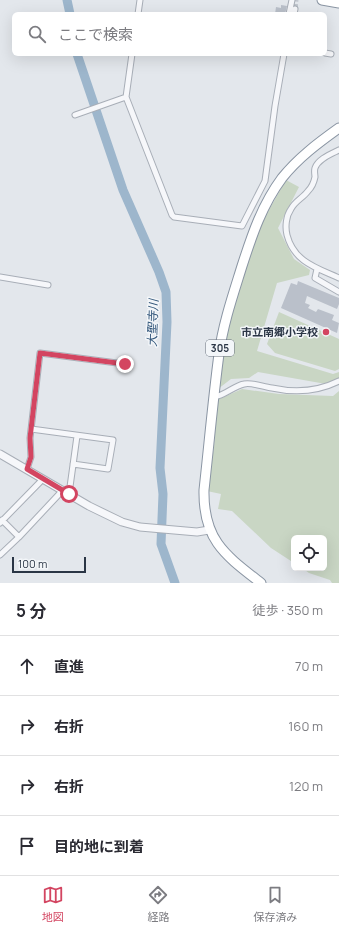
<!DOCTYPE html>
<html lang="ja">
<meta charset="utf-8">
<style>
body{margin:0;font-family:Manrope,"Noto Sans JP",sans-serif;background:#f7f7f7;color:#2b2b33}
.controls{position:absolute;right:12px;bottom:12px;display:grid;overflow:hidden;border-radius:6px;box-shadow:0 4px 16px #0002}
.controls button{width:36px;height:36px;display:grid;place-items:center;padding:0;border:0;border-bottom:1px solid #e1e1e2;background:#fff;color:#2b2b33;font:20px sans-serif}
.scale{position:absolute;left:12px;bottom:10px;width:74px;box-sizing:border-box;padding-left:4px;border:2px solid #2a3545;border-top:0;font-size:11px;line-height:14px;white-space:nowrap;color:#2a3545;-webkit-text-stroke:3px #f3f6f9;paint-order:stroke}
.stop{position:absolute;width:12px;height:12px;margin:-9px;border:3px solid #d34561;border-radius:50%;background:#fff}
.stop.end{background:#d34561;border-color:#fff;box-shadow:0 1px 4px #0008}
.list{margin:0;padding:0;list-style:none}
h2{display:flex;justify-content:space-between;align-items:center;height:52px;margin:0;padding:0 16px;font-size:17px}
h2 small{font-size:13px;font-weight:400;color:#7c7c81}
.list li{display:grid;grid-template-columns:26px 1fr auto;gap:12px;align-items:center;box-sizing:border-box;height:60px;padding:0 16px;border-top:1px solid #e1e1e2}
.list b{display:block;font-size:15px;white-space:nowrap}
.list em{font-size:13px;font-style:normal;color:#7c7c81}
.icon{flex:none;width:22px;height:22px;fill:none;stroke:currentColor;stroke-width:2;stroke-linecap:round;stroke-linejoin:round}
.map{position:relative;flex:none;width:339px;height:583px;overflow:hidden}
.search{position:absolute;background:#fff;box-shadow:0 4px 16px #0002;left:12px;right:12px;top:12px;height:44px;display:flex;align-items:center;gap:10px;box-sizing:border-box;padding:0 14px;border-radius:6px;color:#7c7c81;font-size:15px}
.sheet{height:292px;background:#fff}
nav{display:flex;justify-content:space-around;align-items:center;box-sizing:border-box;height:56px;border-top:1px solid #e1e1e2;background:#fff;font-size:11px;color:#7c7c81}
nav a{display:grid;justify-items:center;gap:2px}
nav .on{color:#d34561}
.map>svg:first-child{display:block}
.green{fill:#c9d6c4}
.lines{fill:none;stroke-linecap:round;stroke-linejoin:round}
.river{stroke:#9db6cc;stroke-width:9}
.building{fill:#bac0ca}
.minor-tunnel{stroke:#bec3cb;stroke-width:5;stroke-dasharray:5 2.5;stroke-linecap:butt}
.minor-casing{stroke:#a8aeb7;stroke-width:7}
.tertiary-casing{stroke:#a8aeb7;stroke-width:9}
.trunk-casing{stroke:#8a95a3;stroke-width:11}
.minor{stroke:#f6f7fa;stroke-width:5}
.tertiary{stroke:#f6f7fa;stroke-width:7}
.trunk{stroke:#fff;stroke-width:9}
.route{stroke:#d34561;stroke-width:5}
.poi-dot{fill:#d34561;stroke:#f3f6f9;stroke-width:1.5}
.labels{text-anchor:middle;stroke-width:3;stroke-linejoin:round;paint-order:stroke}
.shield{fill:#f3f6f9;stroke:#666f7b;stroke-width:1}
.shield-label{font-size:10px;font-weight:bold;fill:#2a3545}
.poi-label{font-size:11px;font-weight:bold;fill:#2a3545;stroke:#f3f6f9;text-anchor:end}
.water-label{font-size:12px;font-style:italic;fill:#32567a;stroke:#f3f6f9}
</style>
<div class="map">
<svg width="339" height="583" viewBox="0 0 339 583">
<rect width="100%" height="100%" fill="#e3e7ec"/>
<path class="green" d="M 286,180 L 299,187 L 278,228 L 294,259 L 310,270 L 309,275 L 277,283 L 257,351 L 333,374 L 339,372 L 339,379 L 326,384 L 258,372 L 249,378 L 231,379 L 218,389 L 226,325 L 254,236 Z
M 279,312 L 339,339 L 339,369 L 335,371 L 275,353 L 267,344 Z
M 242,389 L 279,394 L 333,396 L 339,391 L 339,583 L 332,583 L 330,580 L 309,573 L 302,568 L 324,568 L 324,538 L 294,538 L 294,563 L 271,548 L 232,511 L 218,509 L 221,494 L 207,491 L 214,447 L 217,400 Z"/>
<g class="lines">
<path class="river" d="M 67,0 L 70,14
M 77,54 L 123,190 L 159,272 L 166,292 L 167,322 L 160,468 L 163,494 L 161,544 L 175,583"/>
</g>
<path class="building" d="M 281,5 L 287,6 L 285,14 L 275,14 L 276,7 L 281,8 Z
M 298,281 L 339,298 L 339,304 L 337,309 L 307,296 L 305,303 L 310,305 L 308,308 L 316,312 L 318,309 L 334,315 L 332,320 L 339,323 L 337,333 L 281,308 L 291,283 L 297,285 Z"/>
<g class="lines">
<path class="minor-tunnel" d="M 295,9 L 296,0"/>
<defs>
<path id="minor" d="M 138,14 L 140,0
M 289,14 L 292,0
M 294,14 L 295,9
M 325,53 L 331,54
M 132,54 L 126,97 L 172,215 L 174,217 L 242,226 L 265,181 L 275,106 L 284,54
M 75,115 L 126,97
M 339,150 C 331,154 318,159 315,168 C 314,171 315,175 315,177 C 314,182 311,188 308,191 C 303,198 295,201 291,209 C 286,216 285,227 287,235 C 294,262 317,268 339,278
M 317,269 L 315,278 L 339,292
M 0,277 L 48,285
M 215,394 L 218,396 C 227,393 235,386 244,384 C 252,382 263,387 272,388 C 295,393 317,392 339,381
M 31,429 L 113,440 L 108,469 L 73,464
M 27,469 L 31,457 L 30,438 L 40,353 L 125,364
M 69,494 L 77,436
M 0,523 L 43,479
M 19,537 L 63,490
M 0,555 L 19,537 L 2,520"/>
<path id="tertiary" d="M 0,454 L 89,506 L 122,522 L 140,527 L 197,532 L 209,530"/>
<path id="trunk" d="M 322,0 L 339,3
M 261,583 C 225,555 203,540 204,490 C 209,445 213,399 219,354 C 223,324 233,295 242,266 C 252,235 262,205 282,178 C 298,158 318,143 339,128"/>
</defs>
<use href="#minor" class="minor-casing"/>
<use href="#tertiary" class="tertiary-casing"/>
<use href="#trunk" class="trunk-casing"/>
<use href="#minor" class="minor"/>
<use href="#tertiary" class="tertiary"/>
<use href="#trunk" class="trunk"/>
</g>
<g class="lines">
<path class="route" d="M 69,494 L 27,469 L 31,457 L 30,438 L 40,353 L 125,364"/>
</g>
<circle class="poi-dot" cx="326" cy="332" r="4"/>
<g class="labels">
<rect class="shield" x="206" y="340" width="28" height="16" rx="3"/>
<g class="shield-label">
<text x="220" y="352">305</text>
</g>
<g class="poi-label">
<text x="318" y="336">市立南郷小学校</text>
</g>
<g class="water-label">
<text transform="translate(153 323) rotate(-88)" y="4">大聖寺川</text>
</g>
</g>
</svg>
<div class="controls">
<button><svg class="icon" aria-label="locate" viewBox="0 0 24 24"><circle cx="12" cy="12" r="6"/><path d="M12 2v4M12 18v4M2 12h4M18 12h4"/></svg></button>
</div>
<div class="scale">100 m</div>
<div class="stop" style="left:69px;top:494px"></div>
<div class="stop end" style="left:125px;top:364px"></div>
<div class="search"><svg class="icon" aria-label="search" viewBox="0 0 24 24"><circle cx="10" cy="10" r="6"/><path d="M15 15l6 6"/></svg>ここで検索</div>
</div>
<section class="sheet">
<h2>5 分<small>徒歩 · 350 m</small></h2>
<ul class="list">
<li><svg class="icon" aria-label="ahead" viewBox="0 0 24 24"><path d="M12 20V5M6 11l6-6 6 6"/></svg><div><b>直進</b></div><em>70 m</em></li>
<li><svg class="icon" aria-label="right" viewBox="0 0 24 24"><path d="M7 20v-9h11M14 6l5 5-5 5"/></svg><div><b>右折</b></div><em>160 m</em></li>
<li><svg class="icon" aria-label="right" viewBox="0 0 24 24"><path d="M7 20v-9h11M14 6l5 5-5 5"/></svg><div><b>右折</b></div><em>120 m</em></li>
<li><svg class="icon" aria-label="arrive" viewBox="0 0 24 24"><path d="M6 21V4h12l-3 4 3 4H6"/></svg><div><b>目的地に到着</b></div></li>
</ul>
</section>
<nav>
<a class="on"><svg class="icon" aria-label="map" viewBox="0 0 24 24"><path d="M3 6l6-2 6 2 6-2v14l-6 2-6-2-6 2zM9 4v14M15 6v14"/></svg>地図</a>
<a><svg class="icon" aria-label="directions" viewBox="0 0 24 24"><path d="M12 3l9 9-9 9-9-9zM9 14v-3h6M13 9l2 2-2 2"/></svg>経路</a>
<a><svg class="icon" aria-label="saved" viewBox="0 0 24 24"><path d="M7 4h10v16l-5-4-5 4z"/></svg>保存済み</a>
</nav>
